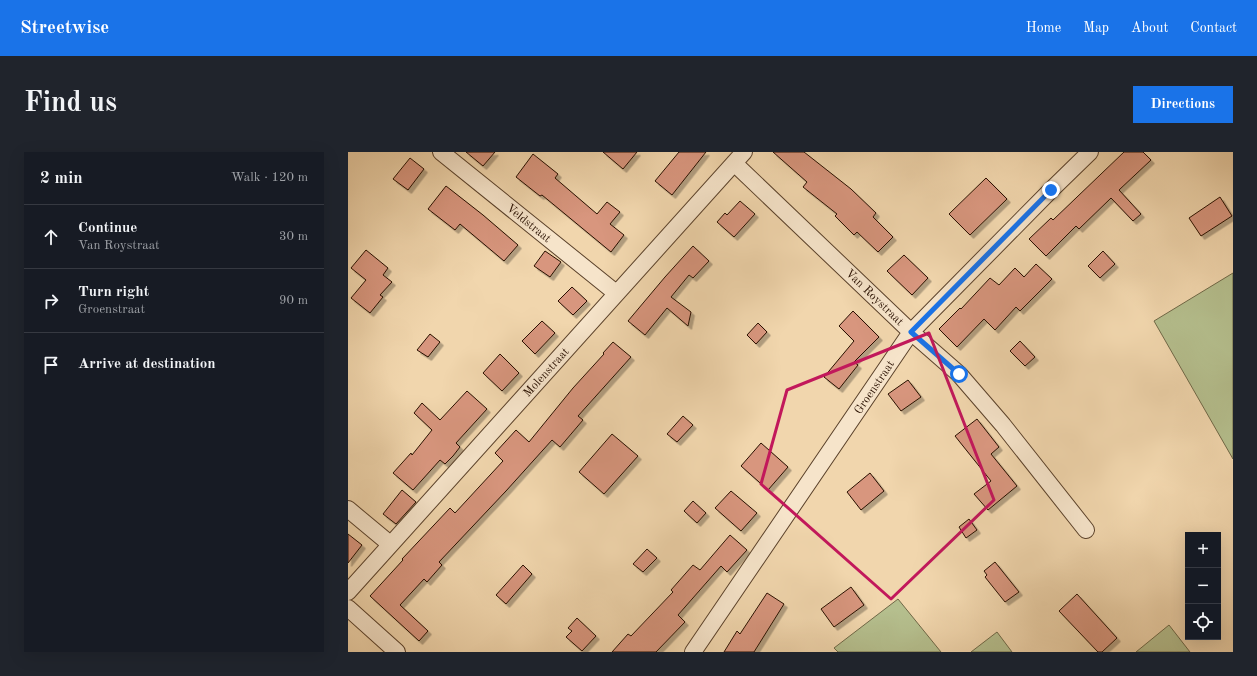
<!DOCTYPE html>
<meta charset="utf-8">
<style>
body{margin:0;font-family:"Old Standard TT",serif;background:#20242c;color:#f1f3f6}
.controls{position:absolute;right:12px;bottom:12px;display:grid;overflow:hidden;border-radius:0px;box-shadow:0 4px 16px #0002}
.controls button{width:36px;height:36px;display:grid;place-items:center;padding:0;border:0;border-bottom:1px solid #363941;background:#171b24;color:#f1f3f6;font:20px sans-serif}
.stop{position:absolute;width:12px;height:12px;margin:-9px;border:3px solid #1a73e8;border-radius:50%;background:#fff}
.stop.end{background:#1a73e8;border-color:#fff;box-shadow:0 1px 4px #0008}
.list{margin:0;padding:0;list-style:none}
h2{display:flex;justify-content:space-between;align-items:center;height:52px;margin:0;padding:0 16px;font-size:17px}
h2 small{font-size:13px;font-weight:400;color:#9ea1a6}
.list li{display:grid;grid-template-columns:26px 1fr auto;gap:12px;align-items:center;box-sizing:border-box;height:64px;padding:0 16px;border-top:1px solid #363941}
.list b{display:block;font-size:15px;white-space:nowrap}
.list p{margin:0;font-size:13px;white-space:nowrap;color:#9ea1a6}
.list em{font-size:13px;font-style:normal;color:#9ea1a6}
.icon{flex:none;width:22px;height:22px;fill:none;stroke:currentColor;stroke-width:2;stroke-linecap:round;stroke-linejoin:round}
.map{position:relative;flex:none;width:885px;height:500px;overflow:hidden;border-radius:0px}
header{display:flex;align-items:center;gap:24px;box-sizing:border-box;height:56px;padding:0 20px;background:#1a73e8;color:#fff}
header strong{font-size:19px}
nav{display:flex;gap:22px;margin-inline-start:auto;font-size:14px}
.intro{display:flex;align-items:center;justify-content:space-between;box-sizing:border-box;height:96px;padding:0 24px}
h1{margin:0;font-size:28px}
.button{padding:10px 18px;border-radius:0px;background:#1a73e8;color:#fff;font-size:14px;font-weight:700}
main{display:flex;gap:24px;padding:0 24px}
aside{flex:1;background:#171b24;border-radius:0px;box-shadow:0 4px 16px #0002}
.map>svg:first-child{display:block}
.green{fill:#b5bf8e;stroke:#6f6847}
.building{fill:#d8967e;stroke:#291000;filter:url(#shadow)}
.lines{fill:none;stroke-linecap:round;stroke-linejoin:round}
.minor-casing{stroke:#5b422b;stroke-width:18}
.minor{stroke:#f6e4ca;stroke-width:16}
.route{stroke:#1a73e8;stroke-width:5}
.marked{fill:none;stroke:#c2185b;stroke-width:3;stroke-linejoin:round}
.labels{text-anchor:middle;stroke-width:3;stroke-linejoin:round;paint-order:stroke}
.street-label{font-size:12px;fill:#291000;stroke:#f6e4ca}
</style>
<header>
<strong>Streetwise</strong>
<nav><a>Home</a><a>Map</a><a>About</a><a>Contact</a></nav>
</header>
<div class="intro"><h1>Find us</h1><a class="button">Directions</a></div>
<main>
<aside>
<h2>2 min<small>Walk · 120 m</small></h2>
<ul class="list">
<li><svg class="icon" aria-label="ahead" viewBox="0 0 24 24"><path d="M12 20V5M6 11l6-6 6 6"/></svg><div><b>Continue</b><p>Van Roystraat</p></div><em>30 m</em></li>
<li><svg class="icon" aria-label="right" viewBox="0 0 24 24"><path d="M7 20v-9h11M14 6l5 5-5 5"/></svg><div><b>Turn right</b><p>Groenstraat</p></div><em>90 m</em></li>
<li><svg class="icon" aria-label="arrive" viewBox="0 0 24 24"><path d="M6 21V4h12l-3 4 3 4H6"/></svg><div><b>Arrive at destination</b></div></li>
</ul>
</aside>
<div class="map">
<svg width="885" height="500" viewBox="0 0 885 500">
<defs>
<filter id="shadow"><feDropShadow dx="3.5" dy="3.5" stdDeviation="0" flood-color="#0004"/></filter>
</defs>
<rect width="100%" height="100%" fill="#f1d6ad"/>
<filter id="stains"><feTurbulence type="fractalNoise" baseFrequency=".005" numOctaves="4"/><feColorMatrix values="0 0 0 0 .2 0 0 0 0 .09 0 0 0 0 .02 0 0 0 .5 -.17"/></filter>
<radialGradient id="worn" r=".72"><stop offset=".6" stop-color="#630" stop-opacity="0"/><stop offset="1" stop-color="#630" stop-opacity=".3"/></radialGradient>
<path class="green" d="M 885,121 L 885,307 L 806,169 Z
M 550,447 L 593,500 L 490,500 L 486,496 Z
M 821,473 L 842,500 L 788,500 Z
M 649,480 L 664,500 L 623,500 Z"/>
<path class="building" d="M 118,0 L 147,0 L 135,14 Z
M 255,0 L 289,0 L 275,17 Z
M 331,0 L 358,0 L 324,43 L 307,29 Z
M 425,0 L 456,0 L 503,37 L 528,61 L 525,65 L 545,85 L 530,100 L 509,80 L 506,83 L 487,64 L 489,62 L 455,35 L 459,30 Z
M 776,0 L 795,0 L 803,8 L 771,38 L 793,62 L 785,69 L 763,46 L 731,77 L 728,74 L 698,104 L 681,87 L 703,66 L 705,68 Z
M 185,2 L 210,22 L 207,26 L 249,62 L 259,50 L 272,60 L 262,72 L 276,83 L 263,100 L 194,43 L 192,44 L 168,25 Z
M 62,6 L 76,17 L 60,38 L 45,27 Z
M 638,26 L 659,47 L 622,83 L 601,62 Z
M 98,34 L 135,63 L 170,93 L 156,109 L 112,72 L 107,78 L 80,57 Z
M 872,45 L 884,64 L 853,84 L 841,66 Z
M 392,49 L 407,62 L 386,85 L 369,70 L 377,61 L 379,63 Z
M 345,94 L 361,109 L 345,126 L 341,123 L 323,145 L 343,160 L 340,174 L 319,156 L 297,183 L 280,169 L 317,125 Z
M 18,98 L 40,116 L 35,123 L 44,130 L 32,143 L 35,145 L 22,161 L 3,146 L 18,128 L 3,116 Z
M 197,99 L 213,110 L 202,125 L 186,114 Z
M 755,99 L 767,112 L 752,126 L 740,114 Z
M 556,103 L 580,126 L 564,143 L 539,119 Z
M 688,112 L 704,127 L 672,159 L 668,155 L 647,178 L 636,167 L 609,195 L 591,177 L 612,156 L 613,157 L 642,126 L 651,133 L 667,116 L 676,125 Z
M 224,135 L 239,149 L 225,163 L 210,149 Z
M 505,159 L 531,185 L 506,210 L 510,213 L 491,237 L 476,225 L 506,189 L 491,174 Z
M 194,169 L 207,181 L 187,202 L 174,189 Z
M 410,171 L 419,180 L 408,192 L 399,183 Z
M 82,182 L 92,190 L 80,205 L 69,198 Z
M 672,189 L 687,205 L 677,214 L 662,199 Z
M 265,190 L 283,205 L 230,264 L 235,268 L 212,295 L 204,288 L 158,339 L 91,410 L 94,413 L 79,430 L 76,427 L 52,453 L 80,479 L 71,489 L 22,444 L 55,408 L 54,407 L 102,356 L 107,361 L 155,309 L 147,301 L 168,278 L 181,290 L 225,236 L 256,202 L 255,201 Z
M 152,202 L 171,221 L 154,239 L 135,221 Z
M 560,228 L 573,245 L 553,259 L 540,242 Z
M 119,239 L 139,257 L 108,291 L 112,295 L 105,304 L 97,312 L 92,308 L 65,338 L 45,321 L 63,301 L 64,303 L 84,278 L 66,261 L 74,251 L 92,268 Z
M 335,264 L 345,273 L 329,290 L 319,282 Z
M 629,267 L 651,295 L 643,302 L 669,334 L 640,358 L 626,342 L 643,329 L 607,284 Z
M 264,282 L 290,304 L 256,342 L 231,320 Z
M 413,291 L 440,315 L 420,338 L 393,314 Z
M 522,321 L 536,339 L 513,358 L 499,340 Z
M 54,338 L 68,350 L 48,372 L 35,362 Z
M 383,339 L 409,361 L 393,379 L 367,356 Z
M 345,349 L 358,361 L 349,371 L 336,359 Z
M 621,367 L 629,378 L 618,386 L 611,375 Z
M 0,382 L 14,393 L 0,411 Z
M 382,383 L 399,398 L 379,420 L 373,414 L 330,463 L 337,470 L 308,500 L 264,500 L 280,482 L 283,484 L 325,440 L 323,438 L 345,413 L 352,418 Z
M 299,397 L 309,406 L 295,420 L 285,412 Z
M 647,410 L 671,440 L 657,450 L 637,425 L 639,423 L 636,419 Z
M 175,413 L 184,422 L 158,452 L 148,443 Z
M 503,435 L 516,453 L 486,475 L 473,457 Z
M 419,441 L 436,452 L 406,500 L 376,500 L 389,479 L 392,482 Z
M 729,442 L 769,486 L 754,500 L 750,500 L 711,459 Z
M 229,466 L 248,484 L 234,499 L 218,485 L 224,479 L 220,476 Z"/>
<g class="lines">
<defs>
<path id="minor" d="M 93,0 L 268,141
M 386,11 L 563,180 L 611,222 L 655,273 L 738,378
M 0,357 L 42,392
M 0,440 L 396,0
M 0,456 L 49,500
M 345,500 L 563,180 L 703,38 L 742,0"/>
</defs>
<use href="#minor" class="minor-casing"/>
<use href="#minor" class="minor"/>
</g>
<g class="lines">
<path class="route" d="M 611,222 L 563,180 L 703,38"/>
</g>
<path class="marked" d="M 581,181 L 646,348 L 543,447 L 413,332 L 439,238 Z"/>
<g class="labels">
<g class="street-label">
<text transform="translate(181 71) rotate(39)" y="4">Veldstraat</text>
<text transform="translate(527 145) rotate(44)" y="4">Van Roystraat</text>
<text transform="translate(198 220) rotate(-48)" y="4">Molenstraat</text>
<text transform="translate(526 235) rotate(-56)" y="4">Groenstraat</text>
</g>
</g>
<rect width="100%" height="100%" filter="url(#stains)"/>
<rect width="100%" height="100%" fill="url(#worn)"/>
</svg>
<div class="controls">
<button>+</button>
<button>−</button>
<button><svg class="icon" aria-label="locate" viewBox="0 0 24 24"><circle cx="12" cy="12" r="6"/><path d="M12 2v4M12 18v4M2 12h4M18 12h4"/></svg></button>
</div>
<div class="stop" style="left:611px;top:222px"></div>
<div class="stop end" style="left:703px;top:38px"></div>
</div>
</main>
